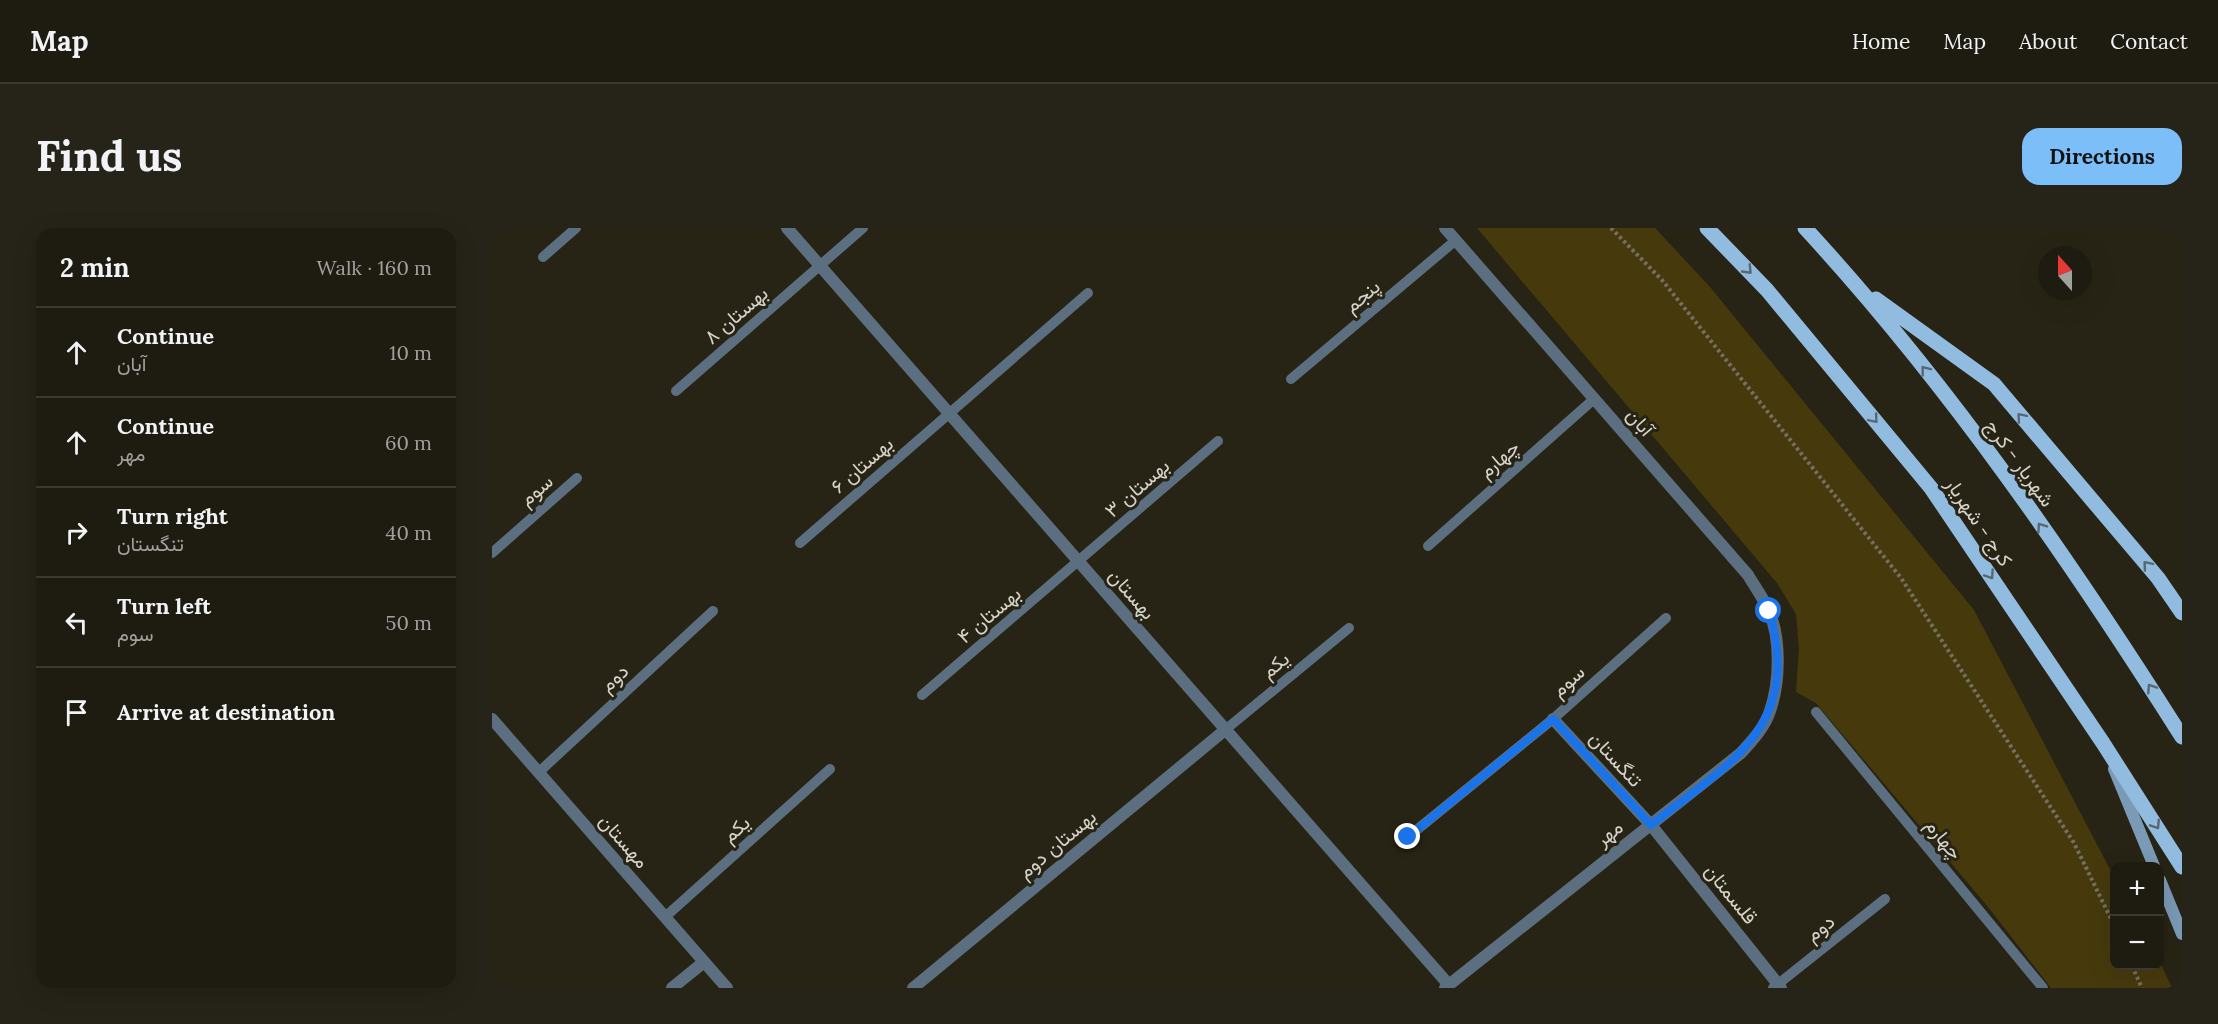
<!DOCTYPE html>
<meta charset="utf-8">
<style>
body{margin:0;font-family:Lora,Vazirmatn,serif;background:#262419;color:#f1f3f6}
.controls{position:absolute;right:18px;bottom:18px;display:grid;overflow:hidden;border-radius:12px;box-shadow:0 6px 24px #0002}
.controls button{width:54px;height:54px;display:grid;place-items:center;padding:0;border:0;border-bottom:2px solid #3c3930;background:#1e1b10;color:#f1f3f6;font:30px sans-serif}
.compass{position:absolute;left:1546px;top:18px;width:54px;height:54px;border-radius:50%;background:#1e1b10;box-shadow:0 6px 24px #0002;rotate:339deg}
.stop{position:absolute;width:18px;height:18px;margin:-14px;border:4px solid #1a73e8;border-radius:50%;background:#fff}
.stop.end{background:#1a73e8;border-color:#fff;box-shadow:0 2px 6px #0008}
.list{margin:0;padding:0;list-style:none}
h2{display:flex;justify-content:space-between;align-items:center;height:78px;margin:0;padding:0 24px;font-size:26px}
h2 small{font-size:20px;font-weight:400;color:#a1a19f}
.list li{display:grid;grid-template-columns:39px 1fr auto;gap:18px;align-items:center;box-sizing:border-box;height:90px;padding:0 24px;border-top:2px solid #3c3930}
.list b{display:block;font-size:22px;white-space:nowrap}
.list p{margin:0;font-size:20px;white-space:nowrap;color:#a1a19f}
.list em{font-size:20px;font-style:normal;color:#a1a19f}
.icon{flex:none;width:33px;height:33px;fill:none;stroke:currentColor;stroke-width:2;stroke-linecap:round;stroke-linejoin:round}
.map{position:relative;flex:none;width:1690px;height:760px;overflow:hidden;border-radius:18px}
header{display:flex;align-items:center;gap:36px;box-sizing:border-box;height:84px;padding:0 30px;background:#1e1b10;border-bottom:2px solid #3c3930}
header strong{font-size:28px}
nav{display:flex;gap:33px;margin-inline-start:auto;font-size:21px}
.intro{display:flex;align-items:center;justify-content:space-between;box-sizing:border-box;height:144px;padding:0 36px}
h1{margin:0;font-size:42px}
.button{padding:15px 27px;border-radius:18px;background:#7bbef8;color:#111;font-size:21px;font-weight:700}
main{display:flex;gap:36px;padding:0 36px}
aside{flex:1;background:#1e1b10;border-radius:18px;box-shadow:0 6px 24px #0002}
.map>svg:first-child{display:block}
.green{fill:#463a0d}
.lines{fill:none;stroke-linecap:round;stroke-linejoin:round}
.path{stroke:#747064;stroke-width:4;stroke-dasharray:3 3;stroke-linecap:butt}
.service{stroke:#5c6f81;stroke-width:10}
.minor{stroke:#5c6f81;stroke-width:12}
.secondary{stroke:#7b9ab6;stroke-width:12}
.primary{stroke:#92bbe0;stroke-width:15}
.oneway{stroke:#586870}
.route{stroke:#1a73e8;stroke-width:8}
.labels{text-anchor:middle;stroke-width:6;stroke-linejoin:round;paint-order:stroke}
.street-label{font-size:20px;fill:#d6d3ca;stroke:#282415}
</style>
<header>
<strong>Map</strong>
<nav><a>Home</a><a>Map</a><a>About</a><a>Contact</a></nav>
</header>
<div class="intro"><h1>Find us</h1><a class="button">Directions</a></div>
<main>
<aside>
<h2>2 min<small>Walk · 160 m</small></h2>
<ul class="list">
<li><svg class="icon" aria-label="ahead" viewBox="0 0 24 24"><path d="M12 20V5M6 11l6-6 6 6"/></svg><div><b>Continue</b><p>آبان</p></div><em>10 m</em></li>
<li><svg class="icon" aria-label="ahead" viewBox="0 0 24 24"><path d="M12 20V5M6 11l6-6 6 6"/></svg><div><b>Continue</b><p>مهر</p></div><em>60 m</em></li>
<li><svg class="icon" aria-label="right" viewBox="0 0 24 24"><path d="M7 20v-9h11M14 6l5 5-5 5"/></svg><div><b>Turn right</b><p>تنگستان</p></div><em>40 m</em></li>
<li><svg class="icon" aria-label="left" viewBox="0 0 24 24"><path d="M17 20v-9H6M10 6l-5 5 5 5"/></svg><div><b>Turn left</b><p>سوم</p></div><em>50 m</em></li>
<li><svg class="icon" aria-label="arrive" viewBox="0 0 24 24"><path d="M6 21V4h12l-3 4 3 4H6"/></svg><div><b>Arrive at destination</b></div></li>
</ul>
</aside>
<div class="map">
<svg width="1690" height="760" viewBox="0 0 1690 760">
<rect width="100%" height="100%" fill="#282415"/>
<path class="green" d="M 985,0 L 1163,0 L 1218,59 L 1482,382 L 1622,649 L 1622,738 L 1668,738 L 1668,734 L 1680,760 L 1559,760 L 1497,680 L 1324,475 L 1304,464 L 1307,421 L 1304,386 L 1285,355 Z"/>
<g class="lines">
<path class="path" d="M 1119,0 L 1170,52 L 1409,350 L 1582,615 L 1622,697
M 1640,738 L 1650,760"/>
<path class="service" d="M 51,29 L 84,0
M 799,151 L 964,12
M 184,163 L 371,0
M 308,315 L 596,65
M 936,318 L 1102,171
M 0,325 L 85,250
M 430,467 L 726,213
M 1324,484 L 1551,760
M 733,502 L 857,400
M 47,544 L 221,383
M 916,609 L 1061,491 L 1174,390
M 173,689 L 338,541
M 1281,760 L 1393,671"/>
<path class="minor" d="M 295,0 L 957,757
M 0,491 L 235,760
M 1061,491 L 1159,597 L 1289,760
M 180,760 L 212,734
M 421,760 L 733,502
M 953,760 L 1249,525 C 1260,513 1273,499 1278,483 C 1288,454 1289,411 1277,383 C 1272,371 1263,359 1256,347 L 953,0"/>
<path class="secondary" d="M 1622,541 L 1662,638
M 1668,652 L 1690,706"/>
<path class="primary" d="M 1215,0 L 1275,62 L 1439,260 L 1611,515 L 1690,639
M 1313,0 C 1456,155 1578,332 1690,509
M 1384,71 L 1502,156 L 1666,350 L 1690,385"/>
</g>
<defs><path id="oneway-chevron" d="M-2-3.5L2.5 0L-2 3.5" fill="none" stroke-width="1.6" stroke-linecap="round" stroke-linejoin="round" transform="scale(1.5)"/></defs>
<g class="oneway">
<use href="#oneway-chevron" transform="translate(1256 42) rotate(46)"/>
<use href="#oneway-chevron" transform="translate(1433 142) rotate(-128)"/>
<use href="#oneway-chevron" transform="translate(1529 189) rotate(-130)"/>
<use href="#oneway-chevron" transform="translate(1382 191) rotate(50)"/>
<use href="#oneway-chevron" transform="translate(1549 299) rotate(-125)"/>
<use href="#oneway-chevron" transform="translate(1655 337) rotate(-130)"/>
<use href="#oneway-chevron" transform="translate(1498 347) rotate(56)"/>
<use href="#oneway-chevron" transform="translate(1659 460) rotate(-123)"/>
<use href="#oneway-chevron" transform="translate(1664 597) rotate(57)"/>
</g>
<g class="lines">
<path class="route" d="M 916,609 L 1061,491 L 1159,597 C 1238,534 1311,500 1277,383"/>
</g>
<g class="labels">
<g class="street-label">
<text transform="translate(870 68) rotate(-40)" y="7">پنجم</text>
<text transform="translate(244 87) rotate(-41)" y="7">بهستان ۸</text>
<text transform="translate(1148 194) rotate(49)" y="7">آبان</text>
<text transform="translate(1007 231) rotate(-41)" y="7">چهارم</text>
<text transform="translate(1528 235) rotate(54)" y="7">شهریار - کرج</text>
<text transform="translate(370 237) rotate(-41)" y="7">بهستان ۶</text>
<text transform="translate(645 260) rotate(-41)" y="7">بهستان ۳</text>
<text transform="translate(44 262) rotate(-41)" y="7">سوم</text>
<text transform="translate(1487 294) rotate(56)" y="7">کرج - شهریار</text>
<text transform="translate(640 366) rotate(49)" y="7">بهستان</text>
<text transform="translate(497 387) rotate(-40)" y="7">بهستان ۴</text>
<text transform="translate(783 437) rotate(-40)" y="7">یکم</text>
<text transform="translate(122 450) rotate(-43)" y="7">دوم</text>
<text transform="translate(1076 453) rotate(-42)" y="7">سوم</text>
<text transform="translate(1124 531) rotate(47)" y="7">تنگستان</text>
<text transform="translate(244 601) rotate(-42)" y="7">یکم</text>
<text transform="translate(1117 605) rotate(-38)" y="7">مهر</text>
<text transform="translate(1452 611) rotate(51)" y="7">چهارم</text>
<text transform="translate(132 613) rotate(49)" y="7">مهستان</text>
<text transform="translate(565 616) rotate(-40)" y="7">بهستان دوم</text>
<text transform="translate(1239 666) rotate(51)" y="7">قلسمتان</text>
<text transform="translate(1328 700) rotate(-38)" y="7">دوم</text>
</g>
</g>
</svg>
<div class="controls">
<button>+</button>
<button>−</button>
</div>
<svg class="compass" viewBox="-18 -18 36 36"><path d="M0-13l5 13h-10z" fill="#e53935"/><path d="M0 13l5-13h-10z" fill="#a1a19f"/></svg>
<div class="stop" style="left:1277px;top:383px"></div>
<div class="stop end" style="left:916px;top:609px"></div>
</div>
</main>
